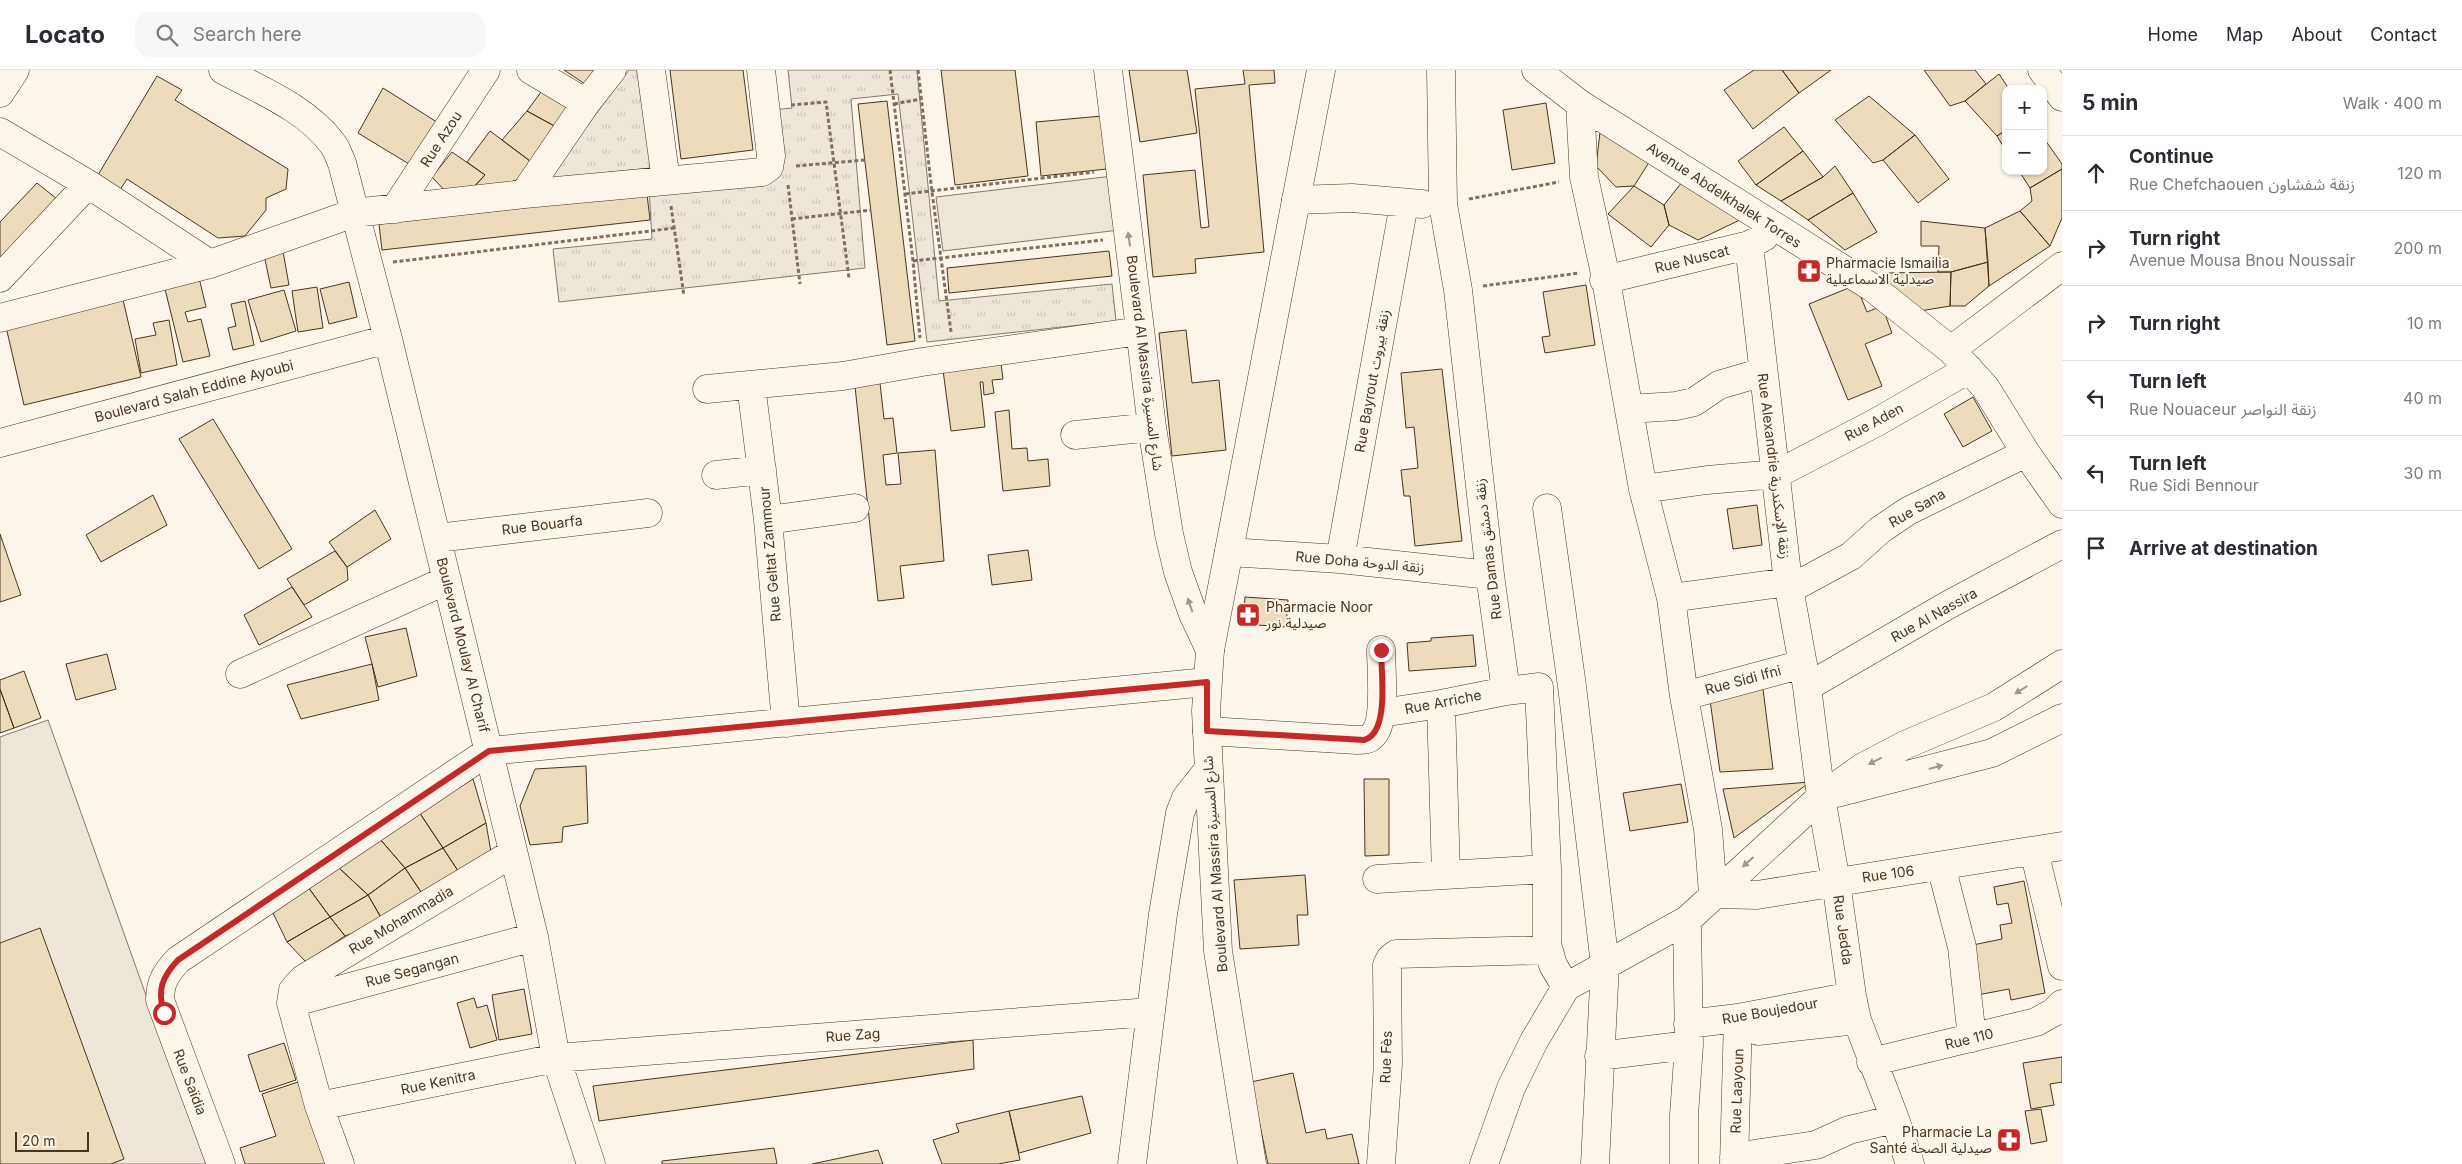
<!DOCTYPE html>
<meta charset="utf-8">
<style>
body{margin:0;font-family:Inter,"Noto Sans Arabic",sans-serif;background:#f7f7f7;color:#2b2b33}
.controls{position:absolute;right:15px;top:15px;display:grid;overflow:hidden;border-radius:10px;box-shadow:0 1px 4px #0004}
.controls button{width:45px;height:45px;display:grid;place-items:center;padding:0;border:0;border-bottom:1px solid #e1e1e2;background:#fff;color:#2b2b33;font:25px sans-serif}
.scale{position:absolute;left:15px;bottom:12px;width:74px;box-sizing:border-box;padding-left:5px;border:2px solid #4a3520;border-top:0;font-size:14px;line-height:18px;white-space:nowrap;color:#4a3520;-webkit-text-stroke:4px #fbf6e9;paint-order:stroke}
.stop{position:absolute;width:15px;height:15px;margin:-11px;border:4px solid #c62828;border-radius:50%;background:#fff}
.stop.end{background:#c62828;border-color:#fff;box-shadow:0 1px 5px #0008}
.list{margin:0;padding:0;list-style:none}
h2{display:flex;justify-content:space-between;align-items:center;height:65px;margin:0;padding:0 20px;font-size:21px}
h2 small{font-size:16px;font-weight:400;color:#7c7c81}
.list li{display:grid;grid-template-columns:32px 1fr auto;gap:15px;align-items:center;box-sizing:border-box;height:75px;padding:0 20px;border-top:1px solid #e1e1e2}
.list b{display:block;font-size:19px;white-space:nowrap}
.list p{margin:0;font-size:16px;white-space:nowrap;color:#7c7c81}
.list em{font-size:16px;font-style:normal;color:#7c7c81}
.icon{flex:none;width:28px;height:28px;fill:none;stroke:currentColor;stroke-width:2;stroke-linecap:round;stroke-linejoin:round}
.map{position:relative;flex:none;width:2062px;height:1094px;overflow:hidden}
header{display:flex;align-items:center;gap:30px;box-sizing:border-box;height:70px;padding:0 25px;background:#fff;border-bottom:1px solid #e1e1e2}
header strong{font-size:24px}
nav{display:flex;gap:28px;margin-inline-start:auto;font-size:18px}
.search{width:350px;height:45px;background:#f7f7f7;display:flex;align-items:center;gap:12px;box-sizing:border-box;padding:0 18px;border-radius:15px;color:#7c7c81;font-size:19px}
main{display:flex}
aside{flex:1;background:#fff}
.map>svg:first-child{display:block}
.park{fill:url(#park-tufts);stroke:#887966}
.garden{fill:#ede6d9;stroke:#887966}
.parking{fill:#ede7d9;stroke:#887966}
.building{fill:#ecdcbc;stroke:#4a3520}
.lines{fill:none;stroke-linecap:round;stroke-linejoin:round}
.minor-casing{stroke:#4a3520;stroke-width:29}
.major-casing{stroke:#4a3520;stroke-width:29}
.path{stroke:#7f6f5c;stroke-width:3;stroke-dasharray:4 2.5;stroke-linecap:butt}
.minor{stroke:#fbf6e9;stroke-width:28}
.major{stroke:#fbf6e9;stroke-width:28}
.oneway{fill:#a29684}
.route{stroke:#c62828;stroke-width:6}
.labels{text-anchor:middle;stroke-width:4;stroke-linejoin:round;paint-order:stroke}
.street-label{font-size:14px;fill:#4a3520;stroke:#fbf6e9}
.poi-label{font-size:14px;fill:#4a3520;stroke:#fbf6e9;text-anchor:start}
</style>
<header>
<strong>Locato</strong>
<div class="search"><svg class="icon" aria-label="search" viewBox="0 0 24 24"><circle cx="10" cy="10" r="6"/><path d="M15 15l6 6"/></svg>Search here</div>
<nav><a>Home</a><a>Map</a><a>About</a><a>Contact</a></nav>
</header>
<main>
<div class="map">
<svg width="2062" height="1094" viewBox="0 0 2062 1094">
<defs>
<pattern id="park-tufts" width="24" height="20" patternUnits="userSpaceOnUse" patternTransform="scale(1.25)"><rect width="24" height="20" fill="#ede6d9"/><path d="M3 7l-1-3M5 7V3M7 7l1-3M15 17l-1-3M17 17v-4M19 17l1-3" fill="none" stroke="#cdc6ba"/></pattern>
</defs>
<rect width="100%" height="100%" fill="#fbf6e9"/>
<path class="park" d="M 629,0 L 648,0 L 660,97 L 547,109 Z
M 788,0 L 917,0 L 939,231 L 1112,214 L 1116,251 L 927,272 L 898,24 L 851,29 L 865,198 L 559,232 L 553,179 L 652,169 L 649,117 L 777,104 L 771,40 L 792,38 Z"/>
<path class="garden" d="M 48,650 L 206,1094 L 0,1094 L 0,667 Z"/>
<path class="parking" d="M 1121,105 L 1128,159 L 943,181 L 936,127 Z"/>
<path class="building" d="M 564,0 L 598,0 L 585,14 Z
M 670,0 L 743,0 L 753,80 L 681,89 Z
M 941,0 L 1015,0 L 1028,106 L 955,115 Z
M 1129,0 L 1187,0 L 1197,63 L 1140,72 Z
M 1243,0 L 1274,0 L 1275,13 L 1249,15 L 1264,182 L 1195,189 L 1196,203 L 1153,207 L 1143,105 L 1195,100 L 1201,158 L 1209,157 L 1195,19 L 1245,14 Z
M 1754,0 L 1782,0 L 1799,23 L 1753,59 L 1724,20 Z
M 1782,0 L 1831,0 L 1799,23 Z
M 1924,0 L 1975,0 L 1986,14 L 1965,31 L 1950,36 Z
M 1999,4 L 2009,19 L 2006,19 L 2006,60 L 1997,66 L 1965,31 Z
M 157,6 L 182,20 L 175,30 L 288,99 L 286,119 L 266,128 L 266,140 L 245,166 L 218,168 L 127,109 L 118,123 L 98,105 Z
M 547,14 L 577,29 L 558,58 L 527,41 Z
M 383,18 L 440,54 L 409,94 L 358,63 Z
M 1869,26 L 1915,65 L 1883,90 L 1873,93 L 1835,50 Z
M 887,31 L 915,271 L 887,275 L 858,34 Z
M 1546,33 L 1555,93 L 1512,100 L 1503,40 Z
M 527,41 L 558,58 L 530,91 L 502,70 Z
M 1102,46 L 1107,99 L 1041,106 L 1036,52 Z
M 1601,54 L 1655,83 L 1634,116 L 1616,117 L 1596,96 Z
M 1784,57 L 1803,81 L 1756,115 L 1738,91 Z
M 2006,60 L 2006,81 L 1997,66 Z
M 490,61 L 530,91 L 517,110 L 468,123 L 485,105 L 467,92 Z
M 1915,65 L 1949,109 L 1918,133 L 1883,90 Z
M 2043,67 L 2062,94 L 2062,99 L 2030,118 L 2019,101 L 2043,101 Z
M 1803,81 L 1823,107 L 1781,131 L 1756,115 Z
M 452,82 L 485,105 L 468,123 L 447,123 L 432,107 Z
M 1835,96 L 1853,123 L 1808,150 L 1781,131 L 1823,107 Z
M 2062,99 L 2062,148 L 2050,176 L 2020,141 L 2032,131 L 2030,118 Z
M 1686,107 L 1742,149 L 1698,170 L 1669,155 L 1664,135 Z
M 37,113 L 57,129 L 0,190 L 0,152 Z
M 1634,116 L 1664,135 L 1669,155 L 1651,177 L 1608,144 Z
M 1853,123 L 1877,162 L 1845,180 L 1808,150 Z
M 647,124 L 650,150 L 382,180 L 379,154 Z
M 2020,141 L 2050,176 L 1989,216 L 1985,158 Z
M 1921,151 L 1985,158 L 1988,192 L 1951,202 L 1938,202 L 1939,176 L 1921,176 Z
M 282,176 L 289,215 L 271,218 L 263,180 Z
M 1109,181 L 1112,206 L 949,223 L 947,198 Z
M 1988,192 L 1989,216 L 1965,236 L 1950,236 L 1951,202 Z
M 197,199 L 206,237 L 185,242 L 188,252 L 201,249 L 210,286 L 183,292 L 162,207 Z
M 1951,202 L 1950,236 L 1914,242 L 1881,211 L 1885,203 Z
M 349,212 L 357,247 L 329,254 L 320,219 Z
M 1586,215 L 1595,275 L 1545,283 L 1542,267 L 1550,266 L 1543,222 Z
M 1856,215 L 1867,242 L 1882,236 L 1892,263 L 1865,274 L 1882,316 L 1848,330 L 1809,234 Z
M 317,217 L 323,258 L 298,262 L 292,221 Z
M 284,220 L 296,261 L 261,272 L 248,230 Z
M 121,221 L 141,307 L 24,335 L 4,248 Z
M 245,231 L 254,275 L 233,280 L 228,258 L 236,256 L 231,234 Z
M 169,250 L 177,295 L 141,303 L 135,269 L 156,265 L 153,253 Z
M 1186,260 L 1192,313 L 1219,310 L 1226,380 L 1172,386 L 1159,263 Z
M 1001,293 L 1003,309 L 992,310 L 994,323 L 984,325 L 983,312 L 980,312 L 985,357 L 951,361 L 943,300 Z
M 1442,299 L 1462,471 L 1415,476 L 1410,426 L 1404,426 L 1401,400 L 1418,398 L 1414,357 L 1406,358 L 1401,303 Z
M 879,304 L 884,349 L 893,348 L 897,383 L 883,385 L 886,415 L 901,414 L 898,383 L 935,380 L 944,491 L 900,496 L 904,528 L 878,531 L 854,307 Z
M 1973,327 L 1992,361 L 1963,377 L 1944,344 Z
M 1009,340 L 1012,379 L 1027,378 L 1028,391 L 1048,389 L 1050,416 L 1003,421 L 995,342 Z
M 213,349 L 292,479 L 259,499 L 179,369 Z
M 153,425 L 167,455 L 101,492 L 86,465 Z
M 1757,435 L 1762,475 L 1733,479 L 1727,439 Z
M 375,440 L 391,469 L 347,497 L 329,472 Z
M 0,464 L 21,525 L 0,532 Z
M 1028,480 L 1032,510 L 992,515 L 988,485 Z
M 335,481 L 347,497 L 348,510 L 304,535 L 287,509 Z
M 292,517 L 312,547 L 259,575 L 244,545 Z
M 1245,527 L 1288,530 L 1286,557 L 1243,554 Z
M 406,558 L 417,606 L 378,617 L 365,567 Z
M 1473,565 L 1476,596 L 1409,601 L 1407,573 L 1431,571 L 1431,568 Z
M 107,584 L 116,619 L 76,630 L 66,594 Z
M 372,594 L 379,630 L 301,649 L 287,615 Z
M 24,601 L 41,648 L 14,658 L 0,619 L 0,610 Z
M 0,619 L 14,658 L 0,663 Z
M 1763,619 L 1773,699 L 1720,702 L 1710,630 Z
M 586,696 L 588,753 L 563,757 L 562,772 L 530,775 L 520,736 L 535,699 Z
M 473,709 L 486,753 L 443,778 L 419,742 Z
M 1364,709 L 1389,709 L 1389,785 L 1365,786 Z
M 1810,712 L 1734,768 L 1723,719 Z
M 1681,714 L 1688,752 L 1630,761 L 1623,723 Z
M 419,742 L 443,778 L 405,798 L 379,768 Z
M 486,753 L 492,788 L 462,807 L 443,778 Z
M 379,768 L 405,798 L 368,825 L 339,798 Z
M 443,778 L 462,807 L 423,825 L 405,798 Z
M 339,798 L 368,825 L 330,847 L 308,817 Z
M 405,798 L 423,825 L 383,851 L 368,825 Z
M 1305,805 L 1308,845 L 1297,845 L 1299,875 L 1240,879 L 1234,810 Z
M 2024,811 L 2045,923 L 2011,930 L 2009,919 L 1972,926 L 1963,877 L 2002,869 L 2000,855 L 2012,853 L 2008,833 L 1997,835 L 1994,817 Z
M 308,817 L 330,847 L 287,872 L 273,843 Z
M 368,825 L 383,851 L 345,866 L 330,847 Z
M 330,847 L 345,866 L 306,892 L 287,872 Z
M 40,858 L 124,1089 L 111,1094 L 0,1094 L 0,873 Z
M 524,919 L 532,964 L 499,970 L 492,925 Z
M 474,928 L 477,938 L 487,935 L 497,970 L 470,978 L 457,933 Z
M 973,970 L 974,999 L 599,1051 L 593,1016 Z
M 284,973 L 296,1010 L 260,1022 L 248,985 Z
M 2062,987 L 2062,1012 L 2050,1014 L 2054,1035 L 2031,1039 L 2023,993 Z
M 1293,1003 L 1306,1063 L 1325,1059 L 1327,1069 L 1352,1064 L 1359,1094 L 1268,1094 L 1251,1012 Z
M 298,1012 L 313,1059 L 328,1094 L 245,1094 L 240,1078 L 276,1066 L 262,1024 Z
M 1082,1026 L 1091,1063 L 1019,1083 L 1009,1041 Z
M 2041,1039 L 2047,1071 L 2031,1074 L 2025,1041 Z
M 1009,1041 L 1020,1090 L 998,1094 L 942,1094 L 933,1070 L 959,1062 L 956,1054 Z
M 774,1078 L 777,1094 L 662,1094 L 662,1091 Z
M 878,1080 L 883,1094 L 812,1094 Z"/>
<g class="lines">
<defs>
<path id="minor" d="M 223,0 C 260,20 307,39 332,73 C 337,79 339,87 342,93 L 388,269 L 534,867 L 556,988 L 591,1094
M 531,0 L 586,33
M 651,0 L 666,111
M 1108,0 L 1152,357 L 1169,464 L 1178,502 L 1193,544 L 1210,580
M 1441,0 L 1443,134 L 1458,220 L 1490,505 L 1506,621 L 1539,617 L 1547,799 L 1547,874 L 1553,895 L 1566,917
M 1536,0 L 1580,34 L 1873,218 L 1951,280 L 1985,317 L 2026,383 L 2062,434
M 2042,0 L 2062,27
M 1580,34 L 1584,107 L 1604,199 L 1643,419 L 1671,528 L 1684,626 L 1708,759 L 1713,824
M 0,62 L 88,114 L 210,194
M 524,124 L 586,33 L 612,0
M 1296,130 L 1352,128 L 1422,134
M 395,139 L 486,0
M 1749,175 L 1788,512 L 1807,617 L 1821,727 L 1836,812 L 1852,926 L 1857,950 L 1895,1049 L 1910,1094
M 0,208 L 88,114
M 1604,210 L 1749,175 L 1764,167
M 0,248 L 210,194 L 354,143 L 524,124 L 762,102 L 769,97 L 771,86 L 761,0
M 1951,280 L 2062,196
M 751,315 L 768,450 L 786,653
M 707,319 L 843,306 L 922,292 L 1140,261
M 1629,339 L 1676,336 L 1694,332 L 1719,315 L 1763,302
M 1075,365 L 1152,357
M 0,373 L 388,269
M 716,405 L 762,400
M 1643,419 L 1707,410 L 1777,404 L 1877,352 L 1969,299
M 1547,438 L 1572,616 L 1605,895 L 1595,1094
M 768,450 L 855,438
M 437,468 L 648,443
M 1229,482 L 1340,489 L 1490,505
M 1340,489 L 1404,134
M 1790,519 L 1851,486 L 1880,460 L 1908,441 L 2026,383
M 1671,528 L 1788,512
M 240,604 L 447,510
M 1807,617 L 1948,535 L 2062,474
M 1684,626 L 1803,594
M 1441,634 L 1446,804
M 1381,643 L 1441,634 L 1506,621
M 1207,661 L 1357,670 C 1363,670 1368,670 1372,666 C 1387,653 1381,599 1381,580
M 1837,723 L 1992,683 L 2062,648
M 2034,781 L 2062,896
M 1941,796 L 1962,877 L 1972,968
M 1377,809 L 1547,799
M 1713,824 L 1757,825 L 2062,776
M 291,933 L 534,867
M 1688,954 L 1738,948 L 1852,926
M 1758,961 L 1857,950
M 1599,986 L 1689,975
M 1871,992 L 2036,952 L 2054,942 L 2062,934
M 319,1036 L 556,988 L 1150,942
M 1734,1087 L 1816,1075 L 1849,1060 L 1895,1049
M 221,1094 L 160,930 C 160,912 166,903 178,890 L 489,681 L 1207,612
M 340,1094 L 319,1036 L 291,933 L 293,920 L 303,909 L 513,783
M 1132,1094 L 1163,844 L 1180,743 L 1186,728 L 1208,700
M 1381,1094 L 1388,994 L 1387,895 L 1390,889 L 1396,884 L 1548,880
M 1484,1094 L 1511,1018 L 1534,971 L 1566,917 L 1687,850 L 1821,727 L 1863,697 L 1905,675 L 1994,637 L 2062,594
M 1684,1094 L 1684,1045 L 1689,975 L 1687,850
M 1734,1094 L 1738,948"/>
<path id="major" d="M 0,23 L 15,0
M 1252,1094 L 1218,881 L 1206,641 L 1210,580 L 1321,0"/>
</defs>
<use href="#minor" class="minor-casing"/>
<use href="#major" class="major-casing"/>
<path class="path" d="M 890,0 L 913,191 L 920,268
M 918,0 L 932,122 L 951,262
M 894,34 L 921,29
M 791,35 L 826,32 L 849,208
M 796,96 L 865,90
M 788,115 L 800,214
M 905,124 L 1094,102
M 1469,129 L 1559,112
M 671,136 L 684,226
M 792,149 L 871,140
M 913,191 L 1103,170
M 393,192 L 675,158
M 1483,216 L 1579,203"/>
<use href="#minor" class="minor"/>
<use href="#major" class="major"/>
</g>
<defs><path id="oneway-solid" d="M-6-.8H1V-3.2L6.5 0L1 3.2V.8H-6Z" transform="scale(1.25)"/></defs>
<g class="oneway">
<use href="#oneway-solid" transform="translate(1129 169) rotate(-98)"/>
<use href="#oneway-solid" transform="translate(1190 535) rotate(-109)"/>
<use href="#oneway-solid" transform="translate(2021 620) rotate(148)"/>
<use href="#oneway-solid" transform="translate(1875 691) rotate(153)"/>
<use href="#oneway-solid" transform="translate(1936 697) rotate(-15)"/>
<use href="#oneway-solid" transform="translate(1748 792) rotate(138)"/>
</g>
<g class="lines">
<path class="route" d="M 164,943 C 157,920 162,907 178,890 L 489,681 L 1207,612 L 1207,661 L 1364,670 C 1390,663 1381,602 1381,580"/>
</g>
<defs>
<symbol id="pharmacy-square" viewBox="-11 -11 22 22"><rect x="-9" y="-9" width="18" height="18" rx="4" fill="#c62828" stroke="#fbf6e9"/><path d="M-2-6h4v4h4v4h-4v4h-4v-4h-4v-4h4Z" fill="#fff"/></symbol>
</defs>
<g fill-rule="evenodd">
<use href="#pharmacy-square" x="1795" y="187" width="28" height="28"/>
<use href="#pharmacy-square" x="1234" y="531" width="28" height="28"/>
<use href="#pharmacy-square" x="1995" y="1056" width="28" height="28"/>
</g>
<g class="labels">
<g class="street-label">
<text transform="translate(441 69) rotate(-57)" y="5">Rue Azou</text>
<text transform="translate(1724 125) rotate(33)" y="5">Avenue Abdelkhalek Torres</text>
<text transform="translate(1692 189) rotate(-14)" y="5">Rue Nuscat</text>
<text transform="translate(1145 293) rotate(83)" y="5">Boulevard Al Massira شارع المسيرة</text>
<text transform="translate(1372 311) rotate(-80)" y="5">Rue Bayrout زنقة بيروت</text>
<text transform="translate(194 321) rotate(-15)" y="5">Boulevard Salah Eddine Ayoubi</text>
<text transform="translate(1874 352) rotate(-28)" y="5">Rue Aden</text>
<text transform="translate(1774 396) rotate(83)" y="5">Rue Alexandrie زنقة الإسكندرية</text>
<text transform="translate(1917 438) rotate(-30)" y="5">Rue Sana</text>
<text transform="translate(542 455) rotate(-7)" y="5">Rue Bouarfa</text>
<text transform="translate(1488 479) rotate(-97)" y="5">Rue Damas زنقة دمشق</text>
<text transform="translate(770 484) rotate(-95)" y="5">Rue Geltat Zammour</text>
<text transform="translate(1360 492) rotate(5)" y="5">Rue Doha زنقة الدوحة</text>
<text transform="translate(1934 545) rotate(-29)" y="5">Rue Al Nassira</text>
<text transform="translate(463 575) rotate(76)" y="5">Boulevard Moulay Al Charif</text>
<text transform="translate(1743 610) rotate(-15)" y="5">Rue Sidi Ifni</text>
<text transform="translate(1443 632) rotate(-11)" y="5">Rue Arriche</text>
<text transform="translate(1215 794) rotate(-94)" y="5">Boulevard Al Massira شارع المسيرة</text>
<text transform="translate(1888 804) rotate(-8)" y="5">Rue 106</text>
<text transform="translate(401 850) rotate(-31)" y="5">Rue Mohammadia</text>
<text transform="translate(1843 860) rotate(82)" y="5">Rue Jedda</text>
<text transform="translate(412 900) rotate(-15)" y="5">Rue Segangan</text>
<text transform="translate(1770 941) rotate(-10)" y="5">Rue Boujedour</text>
<text transform="translate(853 965) rotate(-4)" y="5">Rue Zag</text>
<text transform="translate(1969 969) rotate(-14)" y="5">Rue 110</text>
<text transform="translate(1386 987) rotate(-88)" y="5">Rue Fès</text>
<text transform="translate(190 1012) rotate(69)" y="5">Rue Saïdia</text>
<text transform="translate(438 1012) rotate(-12)" y="5">Rue Kenitra</text>
<text transform="translate(1737 1021) rotate(-88)" y="5">Rue Laayoun</text>
</g>
<g class="poi-label">
<text x="1826" y="198">Pharmacie Ismailia<tspan x="1826" dy="16">صيدلية الاسماعيلية</tspan></text>
<text x="1266" y="542">Pharmacie Noor<tspan x="1266" dy="16">صيدلية نور</tspan></text>
<text x="1992" y="1067" text-anchor="end">Pharmacie La<tspan x="1992" dy="16">Santé صيدلية الصحة</tspan></text>
</g>
</g>
</svg>
<div class="controls">
<button>+</button>
<button>−</button>
</div>
<div class="scale">20 m</div>
<div class="stop" style="left:164px;top:943px"></div>
<div class="stop end" style="left:1381px;top:580px"></div>
</div>
<aside>
<h2>5 min<small>Walk · 400 m</small></h2>
<ul class="list">
<li><svg class="icon" aria-label="ahead" viewBox="0 0 24 24"><path d="M12 20V5M6 11l6-6 6 6"/></svg><div><b>Continue</b><p>Rue Chefchaouen زنقة شفشاون</p></div><em>120 m</em></li>
<li><svg class="icon" aria-label="right" viewBox="0 0 24 24"><path d="M7 20v-9h11M14 6l5 5-5 5"/></svg><div><b>Turn right</b><p>Avenue Mousa Bnou Noussair</p></div><em>200 m</em></li>
<li><svg class="icon" aria-label="right" viewBox="0 0 24 24"><path d="M7 20v-9h11M14 6l5 5-5 5"/></svg><div><b>Turn right</b></div><em>10 m</em></li>
<li><svg class="icon" aria-label="left" viewBox="0 0 24 24"><path d="M17 20v-9H6M10 6l-5 5 5 5"/></svg><div><b>Turn left</b><p>Rue Nouaceur زنقة النواصر</p></div><em>40 m</em></li>
<li><svg class="icon" aria-label="left" viewBox="0 0 24 24"><path d="M17 20v-9H6M10 6l-5 5 5 5"/></svg><div><b>Turn left</b><p>Rue Sidi Bennour</p></div><em>30 m</em></li>
<li><svg class="icon" aria-label="arrive" viewBox="0 0 24 24"><path d="M6 21V4h12l-3 4 3 4H6"/></svg><div><b>Arrive at destination</b></div></li>
</ul>
</aside>
</main>
